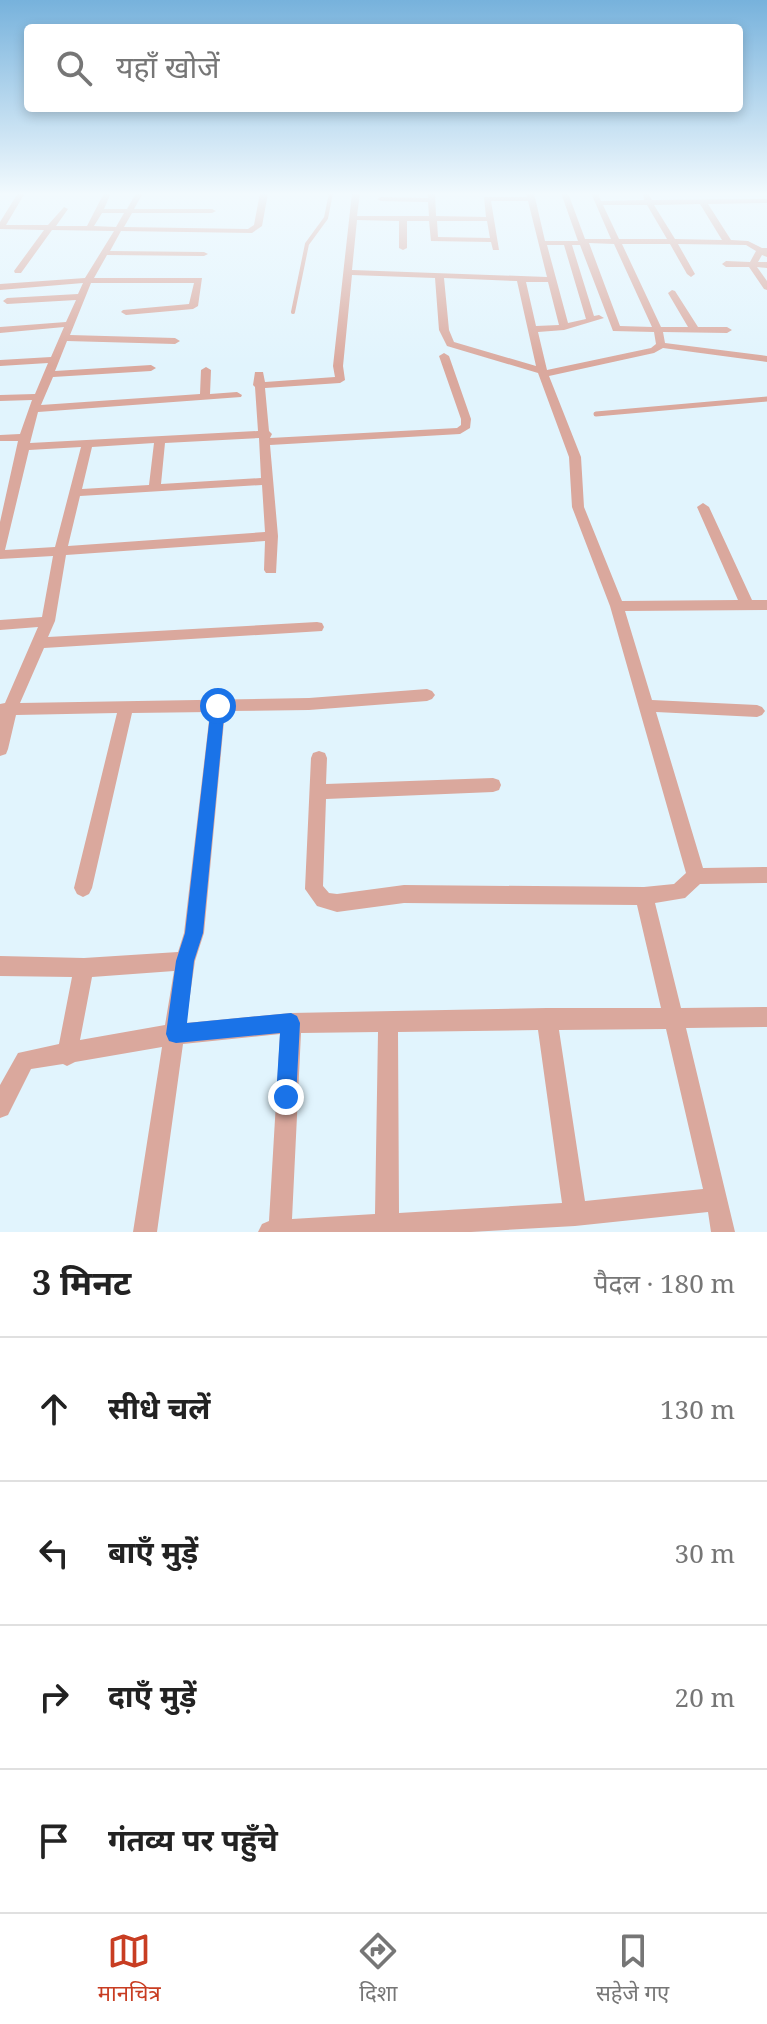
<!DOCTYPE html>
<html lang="hi">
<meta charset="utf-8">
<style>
body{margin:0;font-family:"Noto Serif","Noto Sans Devanagari",serif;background:#f2f2f2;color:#222}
.stop{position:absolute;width:24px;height:24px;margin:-18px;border:6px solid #1a73e8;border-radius:50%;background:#fff}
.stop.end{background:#1a73e8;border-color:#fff;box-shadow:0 2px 8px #0008}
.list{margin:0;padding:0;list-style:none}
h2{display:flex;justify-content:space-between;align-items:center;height:104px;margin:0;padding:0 32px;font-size:34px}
h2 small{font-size:26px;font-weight:400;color:#767676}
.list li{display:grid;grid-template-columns:52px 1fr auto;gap:24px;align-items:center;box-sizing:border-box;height:144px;padding:0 32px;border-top:2px solid #e0e0e0}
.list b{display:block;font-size:30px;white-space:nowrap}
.list em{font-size:26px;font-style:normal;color:#767676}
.icon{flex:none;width:44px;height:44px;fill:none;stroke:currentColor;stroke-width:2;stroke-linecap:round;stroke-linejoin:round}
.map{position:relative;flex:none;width:767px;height:1232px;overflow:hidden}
.search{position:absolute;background:#fff;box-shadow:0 4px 12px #0003;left:24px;right:24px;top:24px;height:88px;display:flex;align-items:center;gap:20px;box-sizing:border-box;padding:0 28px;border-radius:8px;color:#767676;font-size:30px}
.sheet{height:680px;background:#fff}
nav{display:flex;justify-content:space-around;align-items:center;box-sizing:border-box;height:112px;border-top:2px solid #e0e0e0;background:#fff;font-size:22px;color:#767676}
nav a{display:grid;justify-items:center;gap:4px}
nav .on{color:#c83d22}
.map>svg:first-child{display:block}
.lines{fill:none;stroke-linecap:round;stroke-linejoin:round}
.lane-far1{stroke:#daa89d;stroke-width:4}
.lane{stroke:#daa89d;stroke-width:5}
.street{fill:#daa89d;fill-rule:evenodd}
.route{fill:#1a73e8}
</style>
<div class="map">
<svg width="767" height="1232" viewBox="0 0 767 1232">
<rect width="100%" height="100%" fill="#e1f4fd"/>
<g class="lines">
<path class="lane-far1" d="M 293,312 L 307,244 L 326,218 L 331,193"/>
<path class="lane" d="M 596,414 L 767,399"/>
<path class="street" d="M 18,193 L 25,193 L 6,225 L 48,225 L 64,207 L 68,209 L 56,226 L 87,226 L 104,193 L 111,193 L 104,209 L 127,209 L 136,193 L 143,193 L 134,209 L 212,209 L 216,211 L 212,213 L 132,213 L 124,227 L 248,229 L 254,225 L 260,193 L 268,193 L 262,226 L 252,233 L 121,231 L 110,251 L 204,252 L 208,254 L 204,256 L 107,255 L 94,278 L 202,278 L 198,306 L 193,309 L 126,315 L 121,312 L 123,310 L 189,304 L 194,283 L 91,283 L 70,335 L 175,338 L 180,341 L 175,344 L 67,341 L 55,371 L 151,365 L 156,368 L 151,371 L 53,377 L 41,405 L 200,394 L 201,370 L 206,367 L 211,370 L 210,394 L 237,392 L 242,395 L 241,397 L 38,412 L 30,443 L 258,431 L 255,387 L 253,385 L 255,372 L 263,372 L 265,382 L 335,377 L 333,366 L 352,193 L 360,193 L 357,216 L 429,216 L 428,202 L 381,201 L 377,199 L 381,197 L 428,198 L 427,193 L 435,193 L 436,216 L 486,217 L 484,197 L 527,197 L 526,193 L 534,193 L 545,241 L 578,241 L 561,193 L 568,193 L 585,239 L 611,239 L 591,193 L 598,193 L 601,201 L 644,200 L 643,193 L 648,193 L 652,200 L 767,199 L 767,203 L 708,204 L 731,240 L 748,241 L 762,248 L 767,248 L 767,257 L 762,255 L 758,262 L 767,262 L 767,268 L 757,267 L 767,281 L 767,290 L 764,289 L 749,267 L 726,267 L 722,264 L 726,261 L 750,262 L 756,251 L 746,245 L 678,244 L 695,274 L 691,277 L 687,274 L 670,244 L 622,244 L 661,327 L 688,327 L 668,293 L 672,290 L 675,291 L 698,327 L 727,327 L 732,330 L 727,333 L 663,332 L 665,343 L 767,356 L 767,362 L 663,348 L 654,353 L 549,376 L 581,457 L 584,507 L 622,601 L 738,600 L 697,507 L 703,503 L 709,507 L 752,600 L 767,600 L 767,610 L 625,611 L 652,700 L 757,705 L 762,707 L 765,711 L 762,715 L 757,717 L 656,712 L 703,868 L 767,867 L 767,883 L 700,884 L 685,898 L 655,903 L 681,1008 L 767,1007 L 767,1027 L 686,1028 L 735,1232 L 711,1232 L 708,1212 L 575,1226 L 471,1232 L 258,1232 L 262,1224 L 269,1221 L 280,1034 L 183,1044 L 157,1232 L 133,1232 L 162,1047 L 75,1062 L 67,1066 L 63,1064 L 31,1069 L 8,1115 L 0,1118 L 0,1085 L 18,1053 L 59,1044 L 72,977 L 0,976 L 0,956 L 84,958 L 178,952 L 184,933 L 210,712 L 132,713 L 92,888 L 89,894 L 83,897 L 77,894 L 74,888 L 117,713 L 16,715 L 8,749 L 6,754 L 0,756 L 0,704 L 5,703 L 38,627 L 0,630 L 0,620 L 42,617 L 53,556 L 0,559 L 0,522 L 18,441 L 0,441 L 0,435 L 20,434 L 32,400 L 0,401 L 0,395 L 35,394 L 48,363 L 0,366 L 0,360 L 51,357 L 64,327 L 0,333 L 0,327 L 66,322 L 76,300 L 7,304 L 3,301 L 7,298 L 78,294 L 83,283 L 0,290 L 0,284 L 85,278 L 114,231 L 52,230 L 21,273 L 15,273 L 14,271 L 44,230 L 0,229 L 0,222 ZM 491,201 L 528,201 L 547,277 L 352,270 L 357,220 L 399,221 L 399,248 L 403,250 L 407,248 L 407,221 L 429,221 L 431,241 L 491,242 L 493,250 L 499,250 ZM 700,204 L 722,240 L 675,239 L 654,205 ZM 603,205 L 647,205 L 667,239 L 619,239 ZM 102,213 L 124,213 L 116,227 L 94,226 ZM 437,221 L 487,221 L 490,238 L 438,237 ZM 589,243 L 614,244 L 652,327 L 620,326 ZM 547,245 L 564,245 L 586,319 L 568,323 ZM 572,245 L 580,245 L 613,331 L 654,332 L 656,344 L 651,348 L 547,370 L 538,332 L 564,330 L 604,318 L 599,315 L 594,316 ZM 352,275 L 435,278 L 439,330 L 447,346 L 538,373 L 569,457 L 572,507 L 610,606 L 686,873 L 674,884 L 644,887 L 404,885 L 337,894 L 329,893 L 323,886 L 326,799 L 493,792 L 499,790 L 501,785 L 499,780 L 493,778 L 326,784 L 327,758 L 325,753 L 319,751 L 313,753 L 311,758 L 305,889 L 317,906 L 337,912 L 404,903 L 637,905 L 661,1008 L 547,1008 L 291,1013 L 186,1023 L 195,961 L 204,933 L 225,711 L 309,710 L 427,701 L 432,699 L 435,695 L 432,691 L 427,689 L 309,698 L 20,703 L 44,648 L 322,631 L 324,627 L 322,623 L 317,622 L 48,637 L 55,621 L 66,555 L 265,541 L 264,570 L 266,573 L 276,573 L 278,536 L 270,445 L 460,434 L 470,428 L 471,419 L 449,356 L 444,353 L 439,356 L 461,419 L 461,425 L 457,428 L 270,438 L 272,434 L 269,431 L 265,388 L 340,383 L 345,380 L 343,366 ZM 444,278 L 517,281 L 536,366 L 454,342 L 449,330 ZM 526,282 L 548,282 L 559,325 L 536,326 ZM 259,438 L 261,478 L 161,484 L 165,443 ZM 154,443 L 149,485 L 82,489 L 92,447 ZM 81,447 L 55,547 L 5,550 L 29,450 ZM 262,485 L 265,532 L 68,546 L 80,496 ZM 174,971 L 165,1025 L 80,1040 L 92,977 ZM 666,1029 L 703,1189 L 585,1201 L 559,1030 ZM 538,1030 L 562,1203 L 399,1213 L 398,1032 ZM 378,1032 L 375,1214 L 292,1219 L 301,1033 Z"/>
</g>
<linearGradient id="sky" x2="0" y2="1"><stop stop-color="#77b2dc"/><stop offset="0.53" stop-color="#f2fafe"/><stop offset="1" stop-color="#f2fafe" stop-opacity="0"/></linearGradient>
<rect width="767" height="366" fill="url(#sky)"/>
<path class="route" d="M 218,700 L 225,706 L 203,933 L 194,961 L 187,1023 L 291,1013 L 297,1016 L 300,1023 L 296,1097 L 293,1104 L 286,1107 L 279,1104 L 276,1097 L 280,1033 L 176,1043 L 169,1041 L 166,1034 L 176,961 L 185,933 L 211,706 Z"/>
</svg>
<div class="stop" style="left:218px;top:706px"></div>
<div class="stop end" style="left:286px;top:1097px"></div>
<div class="search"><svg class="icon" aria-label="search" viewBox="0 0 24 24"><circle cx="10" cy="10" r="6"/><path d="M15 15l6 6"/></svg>यहाँ खोजें</div>
</div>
<section class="sheet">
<h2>3 मिनट<small>पैदल · 180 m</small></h2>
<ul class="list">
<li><svg class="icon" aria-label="ahead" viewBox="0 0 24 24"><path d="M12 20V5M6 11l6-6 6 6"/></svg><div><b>सीधे चलें</b></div><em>130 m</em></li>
<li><svg class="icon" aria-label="left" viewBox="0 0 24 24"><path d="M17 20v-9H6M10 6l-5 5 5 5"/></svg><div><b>बाएँ मुड़ें</b></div><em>30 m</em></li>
<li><svg class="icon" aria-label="right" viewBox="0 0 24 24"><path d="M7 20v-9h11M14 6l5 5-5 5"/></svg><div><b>दाएँ मुड़ें</b></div><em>20 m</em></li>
<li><svg class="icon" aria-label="arrive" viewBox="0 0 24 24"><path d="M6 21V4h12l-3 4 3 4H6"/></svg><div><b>गंतव्य पर पहुँचे</b></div></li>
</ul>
</section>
<nav>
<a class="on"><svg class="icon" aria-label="map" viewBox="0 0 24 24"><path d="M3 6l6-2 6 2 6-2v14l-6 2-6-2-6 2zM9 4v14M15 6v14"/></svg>मानचित्र</a>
<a><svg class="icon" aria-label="directions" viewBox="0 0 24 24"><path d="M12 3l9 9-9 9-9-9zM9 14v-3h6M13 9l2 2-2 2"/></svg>दिशा</a>
<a><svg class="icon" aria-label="saved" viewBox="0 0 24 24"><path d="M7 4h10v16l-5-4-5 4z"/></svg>सहेजे गए</a>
</nav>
